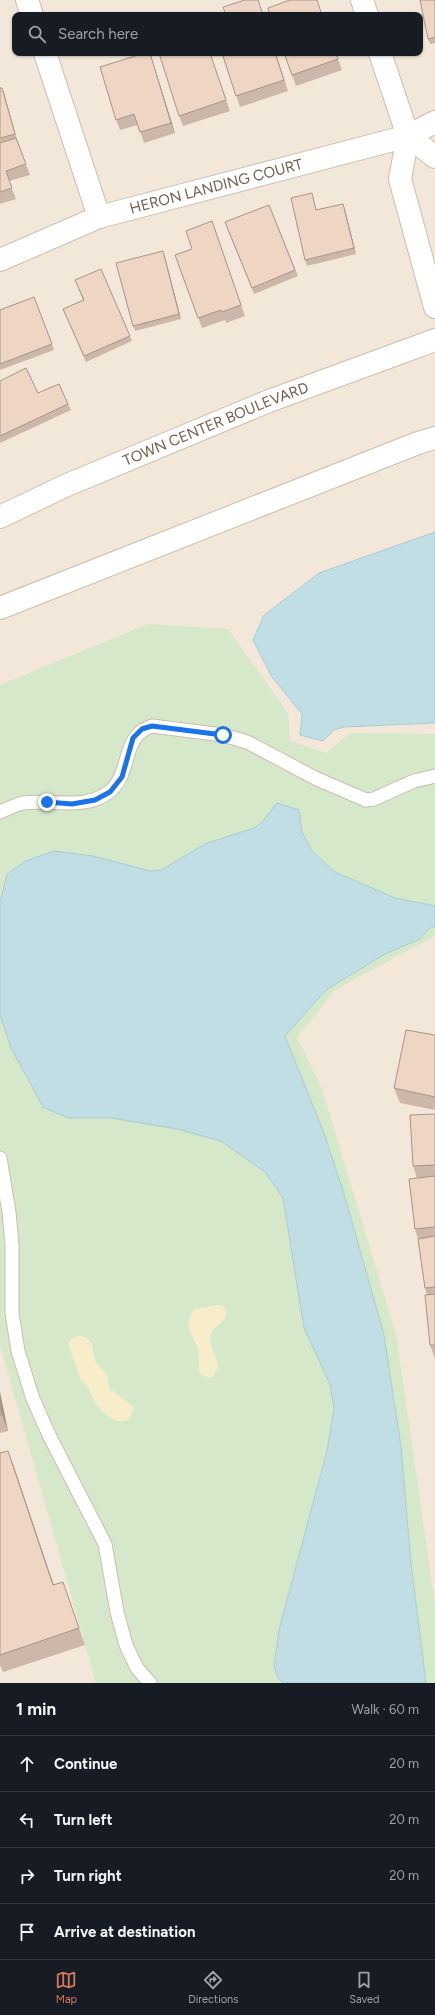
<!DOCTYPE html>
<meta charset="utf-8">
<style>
body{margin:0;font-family:Figtree,sans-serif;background:#242831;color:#f1f3f6}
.stop{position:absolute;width:12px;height:12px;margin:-9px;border:3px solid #1a73e8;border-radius:50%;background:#fff}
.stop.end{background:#1a73e8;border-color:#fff;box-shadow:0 1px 4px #0008}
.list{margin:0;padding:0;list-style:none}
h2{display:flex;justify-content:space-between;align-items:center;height:52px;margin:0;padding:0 16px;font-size:17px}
h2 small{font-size:13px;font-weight:400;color:#9ea1a6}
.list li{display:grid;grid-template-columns:26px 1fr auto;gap:12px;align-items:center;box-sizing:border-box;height:56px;padding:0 16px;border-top:1px solid #363941}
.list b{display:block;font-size:15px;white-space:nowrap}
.list em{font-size:13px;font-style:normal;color:#9ea1a6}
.icon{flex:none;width:22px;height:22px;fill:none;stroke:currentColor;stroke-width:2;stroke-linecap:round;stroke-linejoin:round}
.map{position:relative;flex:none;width:435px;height:1683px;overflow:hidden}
.search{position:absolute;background:#171b24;box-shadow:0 1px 3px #0004;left:12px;right:12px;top:12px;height:44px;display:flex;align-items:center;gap:10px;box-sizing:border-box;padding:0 14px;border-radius:8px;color:#9ea1a6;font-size:15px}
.sheet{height:276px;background:#171b24}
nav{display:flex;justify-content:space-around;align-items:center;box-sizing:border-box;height:56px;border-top:1px solid #363941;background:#171b24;font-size:11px;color:#9ea1a6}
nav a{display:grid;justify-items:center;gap:2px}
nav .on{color:#d9785a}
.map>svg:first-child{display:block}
.residential{fill:#f2e7d9;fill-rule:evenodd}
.green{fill:#d5e8c9}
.sand{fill:#f7edc8}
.water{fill:#c0dee3;stroke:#a7cdd4}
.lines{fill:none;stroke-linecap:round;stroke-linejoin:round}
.lane-casing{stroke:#ccbdb0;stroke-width:15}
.street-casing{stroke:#ccbdb0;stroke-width:24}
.secondary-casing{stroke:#cfbdae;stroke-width:24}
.lane{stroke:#fff;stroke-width:13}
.street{stroke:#fff;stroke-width:22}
.secondary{stroke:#fff;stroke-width:22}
.wall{fill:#cdb7a9}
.shaded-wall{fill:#a79589}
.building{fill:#eed5c4;stroke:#a79589}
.route{stroke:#1a73e8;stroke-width:5}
.labels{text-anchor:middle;stroke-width:4;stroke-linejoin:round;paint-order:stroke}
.street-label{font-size:15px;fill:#745d4f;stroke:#fef8f0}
</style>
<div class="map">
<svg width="435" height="1683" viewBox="0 0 435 1683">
<rect width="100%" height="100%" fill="#fbf4ea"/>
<path class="residential" d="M 0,0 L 435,0 L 435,1683 L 0,1683 ZM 15,15 L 420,15 L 420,53 L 15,53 Z"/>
<path class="green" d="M 148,624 L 228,629 L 288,713 L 290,741 L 326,753 L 350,733 L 435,734 L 435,936 L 335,990 L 297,1037 L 322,1089 L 396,1334 L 435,1604 L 435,1683 L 96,1683 L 0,1345 L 0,685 Z"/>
<path class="sand" d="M 216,1305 L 223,1306 C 232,1318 218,1323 212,1332 C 206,1341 217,1356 218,1366 L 213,1377 L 209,1378 L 200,1374 C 198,1366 200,1357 198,1349 C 192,1333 182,1325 195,1309 Z
M 79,1335 L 87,1338 L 92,1344 L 95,1361 L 107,1375 L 110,1389 L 135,1408 L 128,1420 C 125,1421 121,1422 118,1421 C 110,1420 96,1406 93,1399 C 90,1392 89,1385 81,1381 L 68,1344 L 71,1339 Z"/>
<path class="water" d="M 435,532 L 435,723 L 344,727 L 334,730 L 323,741 L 300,735 L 302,714 L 272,677 L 253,640 L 264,615 L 319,573 Z
M 277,803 L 299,810 L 302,832 L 312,851 L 335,872 L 395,898 L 435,906 L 435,926 L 429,929 L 420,939 L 385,954 L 326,990 L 285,1036 L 324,1133 L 344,1194 L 384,1335 L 401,1447 L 411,1564 L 426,1683 L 283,1683 L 278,1678 L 274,1667 L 279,1630 L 327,1451 L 334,1408 L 330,1384 L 304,1328 L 283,1198 L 265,1172 L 221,1141 L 177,1129 L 111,1118 L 68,1118 L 43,1107 L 11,1048 L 0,1015 L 0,903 L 7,874 L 26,861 L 54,851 L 93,856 L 150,871 L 161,870 L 205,844 L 254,828 L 262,822 Z"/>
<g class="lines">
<defs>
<path id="lane" d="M 0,812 C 7,809 15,805 23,803 C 51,799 84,811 109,792 C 133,773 120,736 152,726 L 223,735 L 247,742 L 317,779 L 366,800 L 374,799 L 414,781 L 435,776
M 0,1158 L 9,1212 L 12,1245 L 12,1313 L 18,1351 L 33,1399 L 50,1437 L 105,1544 L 117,1612 L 126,1645 L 137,1668 L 150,1683"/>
<g id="street">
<path d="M 27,0 L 32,15"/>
<path d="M 362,0 L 367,15"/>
<path d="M 45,53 L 99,217"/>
<path d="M 380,53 L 408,136 L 400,179 L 435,307"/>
<path d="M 408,136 L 435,157"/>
<path id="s1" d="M 0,260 L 99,217 L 408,136 L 435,122"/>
</g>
<g id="secondary">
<path id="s2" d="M 0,517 L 67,485 L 269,401 L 435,340"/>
<path d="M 0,608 L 418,443 L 435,438"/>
</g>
</defs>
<use href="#lane" class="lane-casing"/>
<use href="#street" class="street-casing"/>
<use href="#secondary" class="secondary-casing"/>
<use href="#lane" class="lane"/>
<use href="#street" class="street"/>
<use href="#secondary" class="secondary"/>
</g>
<path class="wall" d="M 435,0 L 435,43 L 430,44 L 428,39 Z
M 150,53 L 175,133 L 144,143 L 138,125 L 120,130 L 116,120 Z
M 210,53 L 230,111 L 183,126 L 179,116 Z
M 222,53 L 276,53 L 288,91 L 240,107 Z
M 284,53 L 336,53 L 342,70 L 296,86 Z
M 0,88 L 2,88 L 4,93 L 17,140 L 30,175 L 9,181 L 16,199 L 0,204 Z
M 312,193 L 316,210 L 345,210 L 356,254 L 307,266 L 305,260 Z
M 269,205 L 298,276 L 254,294 L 227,228 Z
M 212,221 L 245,316 L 226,323 L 225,320 L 202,328 L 175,255 L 192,249 Z
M 163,251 L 181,319 L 135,331 L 133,326 Z
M 75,280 L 130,336 L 132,341 L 86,362 L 63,309 L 83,300 Z
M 34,297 L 54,350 L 0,370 L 0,310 Z
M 0,381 L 38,393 L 68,404 L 71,410 L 0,443 Z
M 435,1035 L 435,1110 L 400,1103 L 394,1088 Z
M 435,1114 L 435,1359 L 430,1345 L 427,1295 L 425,1288 L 418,1239 L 415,1229 L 417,1178 L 413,1166 Z
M 0,1392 L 8,1431 L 0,1433 Z
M 0,1453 L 14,1467 L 54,1585 L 63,1582 L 85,1645 L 3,1672 L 0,1665 Z"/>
<path class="shaded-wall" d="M 150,53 L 153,62 L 175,133 L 171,123 Z
M 2,88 L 4,93 L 17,140 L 15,134 Z
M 343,204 L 345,210 L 356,254 L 354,248 Z
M 163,251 L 165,257 L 181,319 L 179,314 Z
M 0,1392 L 8,1431 L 2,1415 L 0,1406 Z
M 8,1451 L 14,1467 L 59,1602 L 53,1585 Z"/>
<path class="building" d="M 245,0 L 258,0 L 263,15 L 226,15 L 223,7 Z
M 290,0 L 317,0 L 322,15 L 270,15 L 268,8 Z
M 420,0 L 435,0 L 435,37 L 428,39 Z
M 145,53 L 150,53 L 171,123 L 140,132 L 134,114 L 116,120 L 100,67 Z
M 159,53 L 210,53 L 226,100 L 179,116 Z
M 222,53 L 275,53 L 284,80 L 236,96 Z
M 284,53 L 336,53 L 338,59 L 292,75 Z
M 0,88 L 2,88 L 15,134 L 0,138 Z
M 16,138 L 26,164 L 6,171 L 12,188 L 0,192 L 0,143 Z
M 312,193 L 316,210 L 343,204 L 354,248 L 305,260 L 291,198 Z
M 269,205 L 295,270 L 252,288 L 225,222 Z
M 212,221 L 241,305 L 222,312 L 221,310 L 198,318 L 175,255 L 192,249 L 186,231 Z
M 163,251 L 179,314 L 133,326 L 116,263 Z
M 101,269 L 130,336 L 84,356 L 63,309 L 84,300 L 75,280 Z
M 34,297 L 52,344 L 0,364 L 0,310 Z
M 26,368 L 38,393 L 59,384 L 68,404 L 0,436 L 0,381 Z
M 406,1030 L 435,1035 L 435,1097 L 394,1088 Z
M 435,1114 L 435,1165 L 413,1166 L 410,1115 Z
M 435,1176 L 435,1227 L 415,1229 L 409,1179 Z
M 435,1236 L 435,1287 L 425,1288 L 418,1239 Z
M 435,1294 L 435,1345 L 430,1345 L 425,1295 Z
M 0,1406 L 2,1415 L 0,1415 Z
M 8,1451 L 53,1585 L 63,1582 L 79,1628 L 0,1655 L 0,1453 Z"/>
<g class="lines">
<path class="route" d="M 47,802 L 72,804 L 95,800 L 110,792 L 122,777 L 133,738 L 142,729 L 152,726 L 223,735"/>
</g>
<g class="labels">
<g class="street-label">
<text dy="5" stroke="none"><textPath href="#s1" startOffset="229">HERON LANDING COURT</textPath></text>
<text dy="5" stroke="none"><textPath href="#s2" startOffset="235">TOWN CENTER BOULEVARD</textPath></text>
</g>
</g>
</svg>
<div class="stop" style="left:223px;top:735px"></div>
<div class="stop end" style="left:47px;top:802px"></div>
<div class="search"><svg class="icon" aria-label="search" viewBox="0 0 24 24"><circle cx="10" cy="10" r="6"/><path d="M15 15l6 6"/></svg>Search here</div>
</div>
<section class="sheet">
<h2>1 min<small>Walk · 60 m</small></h2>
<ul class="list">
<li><svg class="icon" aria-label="ahead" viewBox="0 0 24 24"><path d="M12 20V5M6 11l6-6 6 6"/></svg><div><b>Continue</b></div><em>20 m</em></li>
<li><svg class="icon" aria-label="left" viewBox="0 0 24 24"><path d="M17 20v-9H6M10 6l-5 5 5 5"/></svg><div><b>Turn left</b></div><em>20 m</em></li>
<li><svg class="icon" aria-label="right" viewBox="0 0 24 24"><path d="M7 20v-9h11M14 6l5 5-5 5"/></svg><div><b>Turn right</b></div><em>20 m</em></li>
<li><svg class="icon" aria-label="arrive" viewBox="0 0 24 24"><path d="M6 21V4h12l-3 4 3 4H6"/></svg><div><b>Arrive at destination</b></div></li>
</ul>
</section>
<nav>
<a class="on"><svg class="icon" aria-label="map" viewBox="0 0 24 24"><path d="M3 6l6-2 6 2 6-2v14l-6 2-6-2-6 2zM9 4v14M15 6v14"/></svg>Map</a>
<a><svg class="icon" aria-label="directions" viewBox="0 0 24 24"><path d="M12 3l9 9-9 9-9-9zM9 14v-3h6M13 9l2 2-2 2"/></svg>Directions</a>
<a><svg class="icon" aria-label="saved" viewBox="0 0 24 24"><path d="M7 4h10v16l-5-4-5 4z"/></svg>Saved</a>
</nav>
